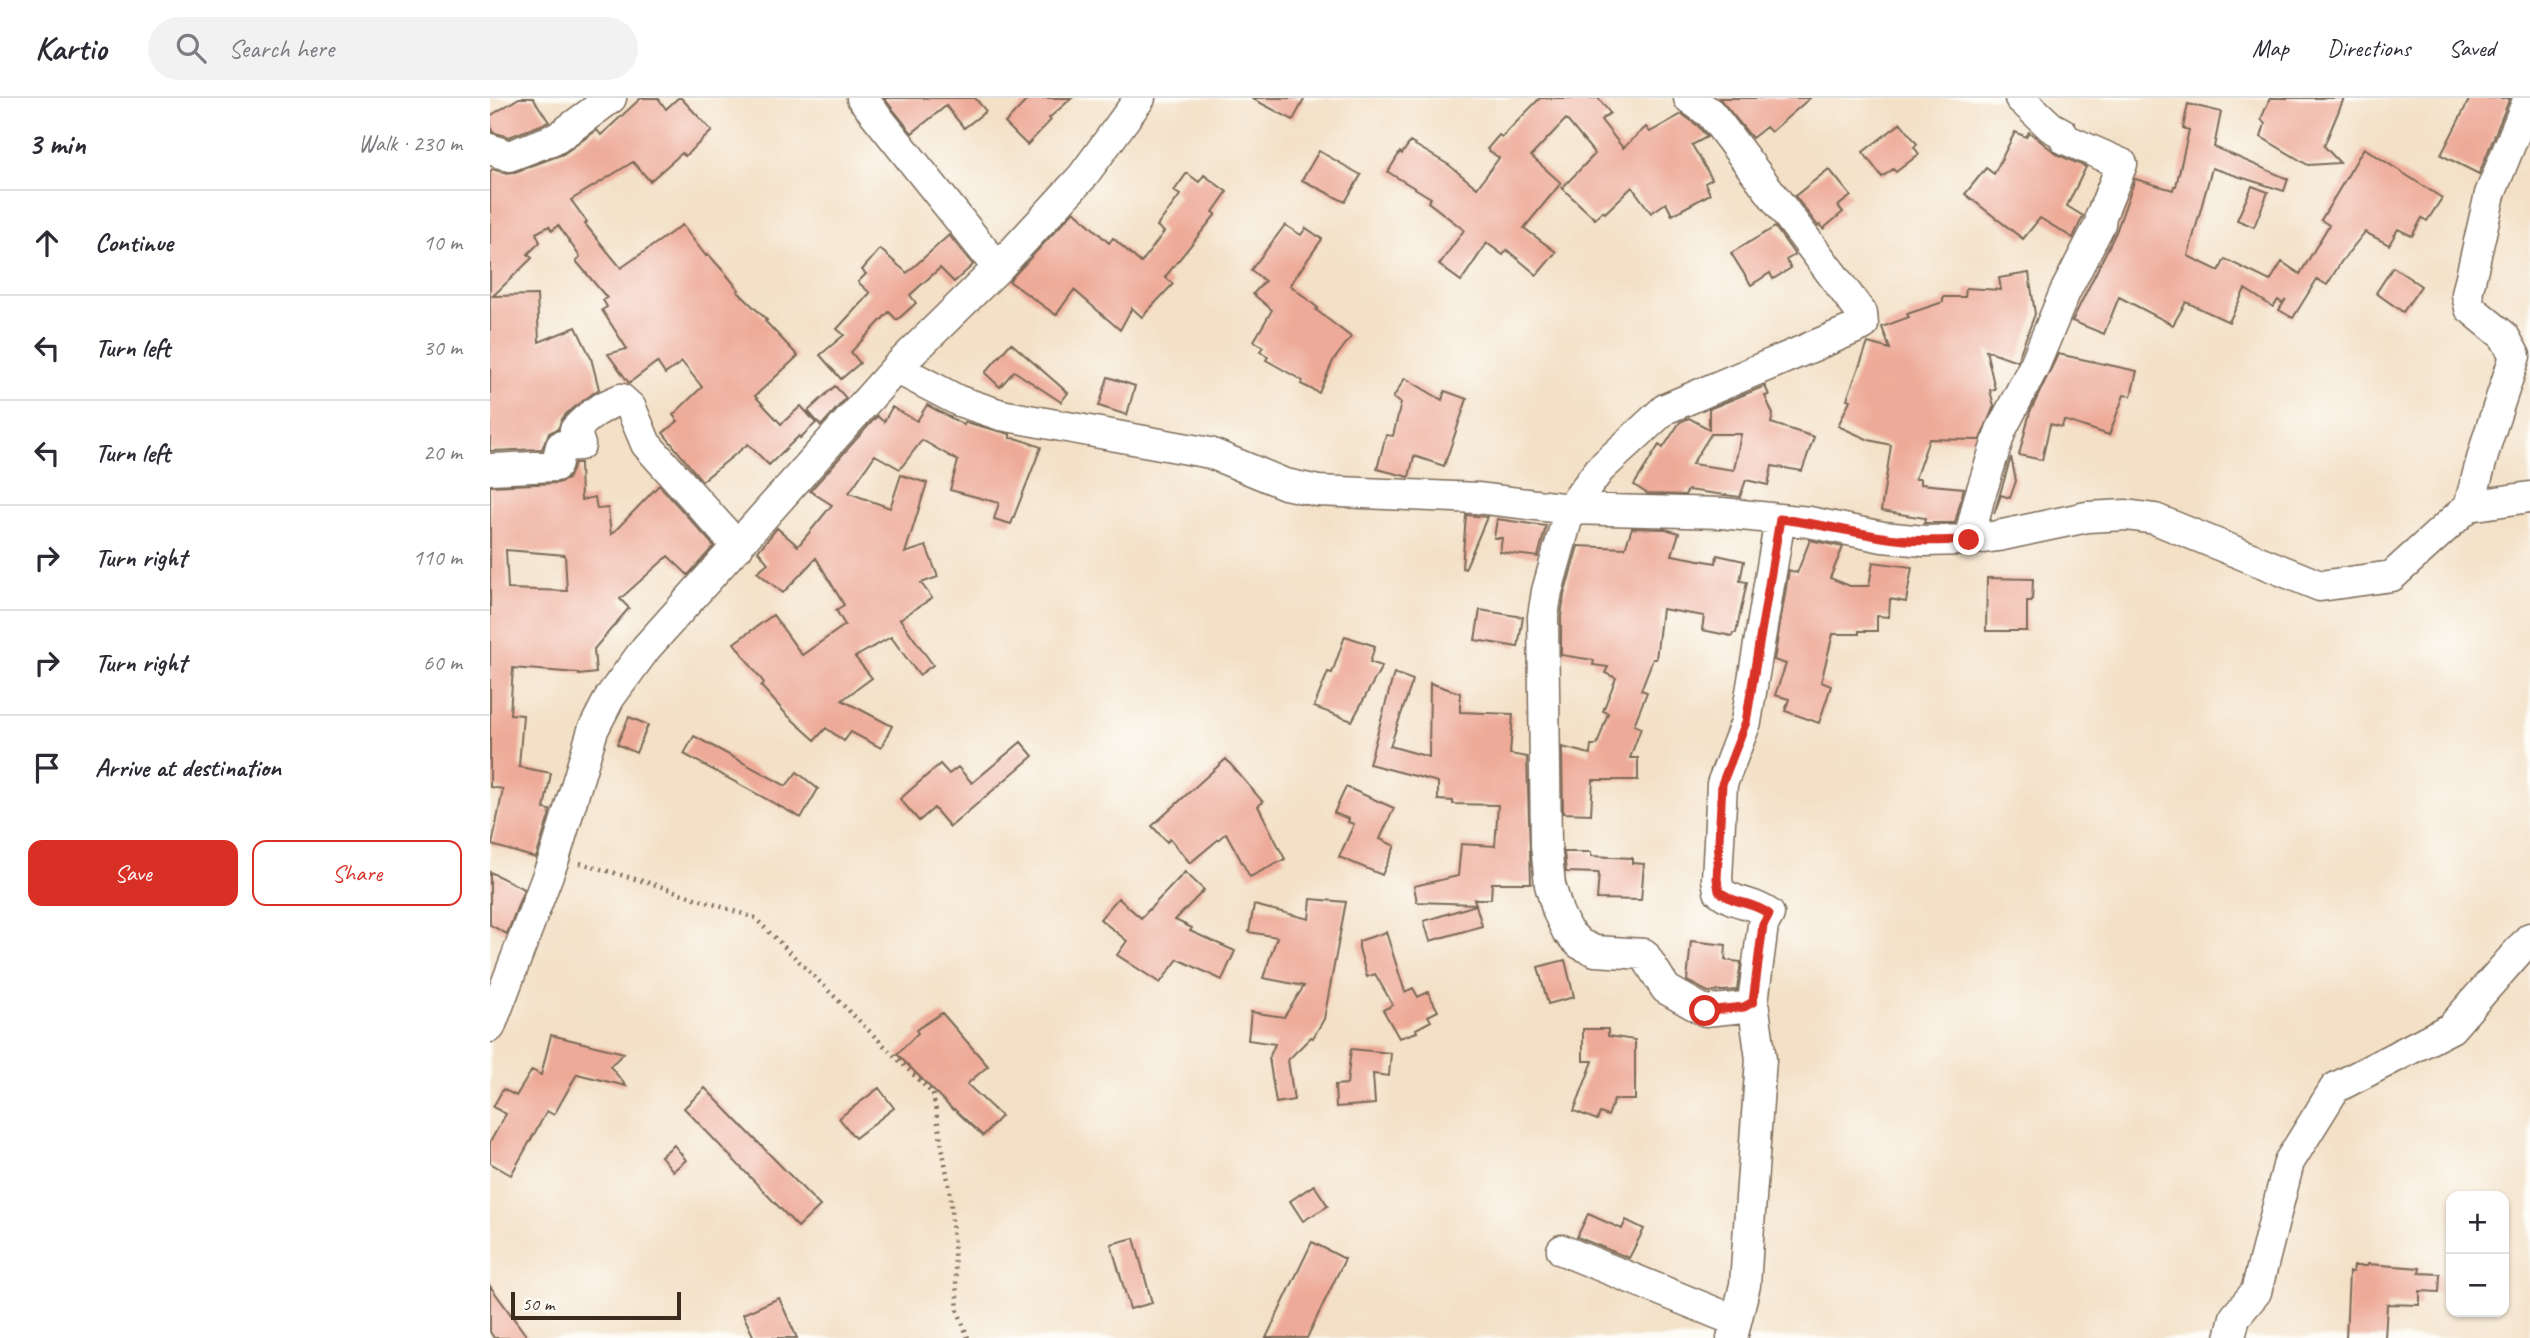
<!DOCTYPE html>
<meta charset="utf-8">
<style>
body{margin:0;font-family:Caveat,sans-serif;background:#f2f2f3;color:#2b2b33}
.controls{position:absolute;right:21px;bottom:21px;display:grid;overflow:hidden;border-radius:14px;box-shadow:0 2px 5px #0004}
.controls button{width:63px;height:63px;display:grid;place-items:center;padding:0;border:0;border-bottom:2px solid #e1e1e2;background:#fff;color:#2b2b33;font:35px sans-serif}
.scale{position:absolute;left:21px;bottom:18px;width:170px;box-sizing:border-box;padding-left:7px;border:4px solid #3b2a1e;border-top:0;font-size:19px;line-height:24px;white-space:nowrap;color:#3b2a1e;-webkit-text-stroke:5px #fdfcf7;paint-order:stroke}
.stop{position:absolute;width:21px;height:21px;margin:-16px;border:5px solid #d93025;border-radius:50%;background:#fff}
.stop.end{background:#d93025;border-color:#fff;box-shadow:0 2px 7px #0008}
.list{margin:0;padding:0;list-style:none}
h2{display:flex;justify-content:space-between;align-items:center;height:91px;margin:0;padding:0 28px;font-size:30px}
h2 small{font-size:23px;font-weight:400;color:#7c7c81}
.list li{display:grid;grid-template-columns:46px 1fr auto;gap:21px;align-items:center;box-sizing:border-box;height:105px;padding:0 28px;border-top:2px solid #e1e1e2}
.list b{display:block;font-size:26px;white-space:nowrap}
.list em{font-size:23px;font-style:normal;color:#7c7c81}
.actions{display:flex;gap:14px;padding:21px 28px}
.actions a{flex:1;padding:16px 0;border:2px solid #d93025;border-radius:14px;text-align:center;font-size:24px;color:#d93025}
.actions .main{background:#d93025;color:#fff}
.icon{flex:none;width:38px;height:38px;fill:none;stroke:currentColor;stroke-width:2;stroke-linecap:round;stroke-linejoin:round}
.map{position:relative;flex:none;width:2040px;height:1240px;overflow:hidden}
header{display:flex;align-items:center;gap:42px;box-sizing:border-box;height:98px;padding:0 35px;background:#fff;border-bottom:2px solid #e1e1e2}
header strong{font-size:33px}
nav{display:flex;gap:38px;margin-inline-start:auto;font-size:24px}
.search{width:490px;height:63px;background:#f2f2f3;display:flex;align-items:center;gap:18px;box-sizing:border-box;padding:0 24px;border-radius:38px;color:#7c7c81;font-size:26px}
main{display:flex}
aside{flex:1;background:#fff}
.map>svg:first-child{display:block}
.building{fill:#eeaa98;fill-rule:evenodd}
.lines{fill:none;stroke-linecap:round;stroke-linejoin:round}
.minor-casing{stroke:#7b6a59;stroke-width:33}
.path{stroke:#7b6a59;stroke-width:4.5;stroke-dasharray:2 5;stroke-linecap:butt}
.minor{stroke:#fff;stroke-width:30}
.route{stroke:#d93025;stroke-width:9}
</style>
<header>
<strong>Kartio</strong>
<div class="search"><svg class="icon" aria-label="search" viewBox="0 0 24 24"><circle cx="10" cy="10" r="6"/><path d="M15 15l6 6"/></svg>Search here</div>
<nav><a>Map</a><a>Directions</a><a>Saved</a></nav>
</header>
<main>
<aside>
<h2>3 min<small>Walk · 230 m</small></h2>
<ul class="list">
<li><svg class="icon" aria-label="ahead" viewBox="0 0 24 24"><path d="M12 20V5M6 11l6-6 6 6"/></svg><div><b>Continue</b></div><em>10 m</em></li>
<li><svg class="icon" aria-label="left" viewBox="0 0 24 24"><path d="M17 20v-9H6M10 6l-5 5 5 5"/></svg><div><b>Turn left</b></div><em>30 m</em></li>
<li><svg class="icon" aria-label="left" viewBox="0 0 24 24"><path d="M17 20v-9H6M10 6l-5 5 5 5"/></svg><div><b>Turn left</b></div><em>20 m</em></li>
<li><svg class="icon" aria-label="right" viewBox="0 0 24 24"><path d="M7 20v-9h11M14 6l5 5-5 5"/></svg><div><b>Turn right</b></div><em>110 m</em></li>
<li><svg class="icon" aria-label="right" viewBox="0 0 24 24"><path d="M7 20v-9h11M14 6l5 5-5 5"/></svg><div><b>Turn right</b></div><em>60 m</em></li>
<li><svg class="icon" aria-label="arrive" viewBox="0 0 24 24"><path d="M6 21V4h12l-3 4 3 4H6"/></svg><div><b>Arrive at destination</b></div></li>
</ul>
<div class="actions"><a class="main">Save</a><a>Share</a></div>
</aside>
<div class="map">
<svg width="2040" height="1240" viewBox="0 0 2040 1240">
<rect width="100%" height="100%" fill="#fdfcf7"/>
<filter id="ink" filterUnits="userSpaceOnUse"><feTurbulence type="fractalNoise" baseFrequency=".0143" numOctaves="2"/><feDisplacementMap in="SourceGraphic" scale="14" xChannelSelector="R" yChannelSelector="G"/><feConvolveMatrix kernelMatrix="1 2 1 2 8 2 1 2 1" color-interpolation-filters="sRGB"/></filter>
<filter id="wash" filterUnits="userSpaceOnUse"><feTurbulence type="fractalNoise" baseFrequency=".00686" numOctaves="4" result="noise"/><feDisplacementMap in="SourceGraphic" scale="28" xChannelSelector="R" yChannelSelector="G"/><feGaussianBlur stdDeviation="1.57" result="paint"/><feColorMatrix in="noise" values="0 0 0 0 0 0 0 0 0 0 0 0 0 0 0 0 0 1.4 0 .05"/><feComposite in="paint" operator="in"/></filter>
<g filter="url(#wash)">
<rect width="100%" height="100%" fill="#f3e0c6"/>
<g id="blocks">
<path class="building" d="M 29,0 L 43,0 L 59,24 L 19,39 L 2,34 L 0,18 Z
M 151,0 L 168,0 L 176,11 L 188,0 L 191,0 L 222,33 L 195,58 L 192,55 L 160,83 L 143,64 L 81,102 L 97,124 L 95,126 L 131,170 L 192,127 L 216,158 L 218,156 L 236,176 L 249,192 L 247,193 L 277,222 L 275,223 L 308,258 L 265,298 L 291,326 L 311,308 L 326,325 L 310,340 L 309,338 L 279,367 L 258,346 L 212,383 L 207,377 L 173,335 L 188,323 L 183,317 L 212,289 L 192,264 L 175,276 L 167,264 L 139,285 L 118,256 L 137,251 L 112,212 L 117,209 L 113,202 L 117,200 L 86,163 L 90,159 L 68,127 L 62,133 L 59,128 L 46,135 L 50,144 L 38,156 L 42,160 L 3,198 L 47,197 L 49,244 L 86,229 L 101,260 L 109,291 L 77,315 L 72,321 L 68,331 L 59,335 L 52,351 L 0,353 L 0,73 L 3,71 L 14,75 L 25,74 L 73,56 L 107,32 L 111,37 Z
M 394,0 L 485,0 L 496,13 L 474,30 L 456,8 L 422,35 Z
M 539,0 L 582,0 L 559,20 L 561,22 L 537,47 L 515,25 Z
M 761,0 L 815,0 L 803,22 Z
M 1050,0 L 1108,0 L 1120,15 L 1111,22 L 1133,50 L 1156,29 L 1160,34 L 1192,16 L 1208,28 L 1217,39 L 1202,47 L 1222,81 L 1215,85 L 1220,96 L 1182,117 L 1176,105 L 1161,115 L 1142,89 L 1115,115 L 1113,113 L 1105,121 L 1072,90 L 1105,56 L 1076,21 L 1041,58 L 1071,85 L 1034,130 L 1066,154 L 1047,177 L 1017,152 L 1013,157 L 997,145 L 971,183 L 949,167 L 974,132 L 938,104 L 941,100 L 898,74 L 910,54 L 912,56 L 920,44 L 959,67 L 987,90 L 1009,60 L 997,51 L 1009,37 L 1012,39 Z
M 1229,0 L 1320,0 L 1281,34 L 1276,29 L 1262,40 Z
M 1780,0 L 1854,0 L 1834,48 L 1850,65 L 1818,67 L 1771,39 L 1775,26 L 1771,21 Z
M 1980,0 L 2020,0 L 1989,76 L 1951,57 Z
M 1698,6 L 1731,14 L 1724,49 L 1798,81 L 1794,93 L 1722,70 L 1698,158 L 1729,173 L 1735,161 L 1780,183 L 1792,164 L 1810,176 L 1839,127 L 1831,122 L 1874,50 L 1952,100 L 1937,123 L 1932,120 L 1922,138 L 1908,131 L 1899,147 L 1875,134 L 1851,164 L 1837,187 L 1827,181 L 1803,220 L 1789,212 L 1796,201 L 1792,205 L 1788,202 L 1783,209 L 1755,191 L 1739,224 L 1696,204 L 1683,227 L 1629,199 L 1614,236 L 1582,223 L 1626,134 L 1645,81 L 1683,92 L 1684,88 L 1686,88 L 1699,32 L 1693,30 Z
M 1411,25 L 1427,46 L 1424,49 L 1429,56 L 1406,74 L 1403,71 L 1392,79 L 1373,54 Z
M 1525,34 L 1536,39 L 1539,34 L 1568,57 L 1596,69 L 1577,108 L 1593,118 L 1583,140 L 1550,120 L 1533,141 L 1475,96 L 1496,70 L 1504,76 Z
M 829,53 L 871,77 L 855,104 L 812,82 Z
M 1339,71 L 1361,98 L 1348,108 L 1353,114 L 1333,131 L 1330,127 L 1328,128 L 1305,98 Z
M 697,75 L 709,84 L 714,77 L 737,94 L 723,114 L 726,116 L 675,179 L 683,186 L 652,219 L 642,210 L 630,232 L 584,192 L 566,217 L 519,183 L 584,113 L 619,145 L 623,140 L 651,165 L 674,134 L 667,128 L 690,97 L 684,93 Z
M 1762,88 L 1778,94 L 1764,129 L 1747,122 Z
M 795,127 L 811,137 L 816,130 L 832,141 L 800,187 L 828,210 L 826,212 L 861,239 L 843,263 L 829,295 L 811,286 L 813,283 L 776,262 L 778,259 L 770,253 L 773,249 L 764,243 L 782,212 L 763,196 L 775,183 L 761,172 Z
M 1285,129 L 1305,157 L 1296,162 L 1301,170 L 1283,181 L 1280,175 L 1261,187 L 1241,155 Z
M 459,137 L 483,167 L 464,184 L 450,170 L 420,197 L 426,205 L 407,222 L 399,214 L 361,254 L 370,265 L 351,281 L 330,257 L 354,237 L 347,231 L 380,195 L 368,184 L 376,176 L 372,172 L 390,151 L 417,175 Z
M 1903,169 L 1931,188 L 1913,214 L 1886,195 Z
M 1539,175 L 1545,216 L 1527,263 L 1496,252 L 1505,291 L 1500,292 L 1504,308 L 1490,342 L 1439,341 L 1425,381 L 1430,381 L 1430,386 L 1474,390 L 1465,425 L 1434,425 L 1435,420 L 1391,413 L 1401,347 L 1379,342 L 1348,328 L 1360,302 L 1357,301 L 1378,245 L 1400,251 L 1392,229 L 1419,219 L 1417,216 L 1453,204 L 1453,199 L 1475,199 L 1476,190 L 1511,192 L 1509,180 Z
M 521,245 L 578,295 L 571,304 L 524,273 L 510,289 L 495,275 Z
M 1568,256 L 1647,273 L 1641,298 L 1634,297 L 1619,337 L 1574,322 L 1572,329 L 1560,326 L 1552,362 L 1529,357 L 1540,314 Z
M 618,279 L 645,288 L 637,317 L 609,308 Z
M 915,280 L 952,302 L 955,293 L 977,301 L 954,368 L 924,358 L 919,379 L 887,371 L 896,337 L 903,338 L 911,305 L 903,300 Z
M 345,288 L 356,300 L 331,328 L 318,313 Z
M 1275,288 L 1279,297 L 1275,298 L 1283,316 L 1281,325 L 1324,339 L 1312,373 L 1282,368 L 1278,387 L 1256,382 L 1250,399 L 1198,392 L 1195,397 L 1158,396 L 1144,387 L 1169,347 L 1173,350 L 1190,324 L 1199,320 L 1219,331 L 1219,311 ZM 1221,336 L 1251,336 L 1244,372 L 1202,366 Z
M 437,307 L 474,327 L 475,324 L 520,336 L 520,340 L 529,341 L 551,349 L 521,426 L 504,421 L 509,405 L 460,392 L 468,363 L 432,342 L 410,371 L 385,357 L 359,395 L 400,410 L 411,377 L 437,385 L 415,455 L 436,448 L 448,479 L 431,485 L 442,500 L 410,521 L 443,567 L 429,577 L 401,539 L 365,559 L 382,580 L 352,602 L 402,628 L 391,650 L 361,634 L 354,643 L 336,630 L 325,642 L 296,616 L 271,588 L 274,585 L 244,545 L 283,517 L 312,557 L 355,527 L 346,512 L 354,507 L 326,460 L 293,495 L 267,474 L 278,465 L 268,453 L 287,430 L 308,448 L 342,407 L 320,393 L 387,318 L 394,324 L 402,309 L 427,323 Z
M 1521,359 L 1526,383 L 1520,400 L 1511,397 L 1504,416 Z
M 85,365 L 90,365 L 91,402 L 105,399 L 107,411 L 118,410 L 121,437 L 169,387 L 224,448 L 198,477 L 178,458 L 130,501 L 139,510 L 104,551 L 106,575 L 89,577 L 88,575 L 23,570 L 20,616 L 33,617 L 29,669 L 61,675 L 54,711 L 60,712 L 59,718 L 46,760 L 2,747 L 13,691 L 0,689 L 0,388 L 68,385 L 78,381 ZM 16,452 L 75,457 L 77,493 L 18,491 Z
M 976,417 L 997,419 L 975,471 L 972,470 Z
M 1007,421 L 1056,428 L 1048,459 L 1010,454 L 1012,440 L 1004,440 Z
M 1142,430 L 1175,431 L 1189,435 L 1182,457 L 1226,465 L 1227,457 L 1254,463 L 1250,483 L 1257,484 L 1246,535 L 1243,535 L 1242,538 L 1212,532 L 1214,518 L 1172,511 L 1166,561 L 1163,561 L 1151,592 L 1157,594 L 1144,627 L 1151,630 L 1140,660 L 1148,660 L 1148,682 L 1103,682 L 1101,716 L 1073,715 L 1072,649 L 1100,656 L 1101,647 L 1107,647 L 1118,615 L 1113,613 L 1126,580 L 1115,575 L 1118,569 L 1103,567 L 1104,562 L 1071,557 L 1071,519 L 1074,497 L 1088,448 L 1135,450 Z
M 1320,442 L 1353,449 L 1340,480 L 1360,488 L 1379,488 L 1383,464 L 1422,469 L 1416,504 L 1400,501 L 1399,519 L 1387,518 L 1387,533 L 1369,533 L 1369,536 L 1343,536 L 1331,584 L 1341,588 L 1329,625 L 1295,613 L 1299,601 L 1285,597 L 1296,566 L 1284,562 L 1299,472 L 1307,475 Z
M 1497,480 L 1543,481 L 1542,503 L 1537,503 L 1537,533 L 1496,533 Z
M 990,512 L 1033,519 L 1028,549 L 985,542 Z
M 855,538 L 885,548 L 880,564 L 892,568 L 862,623 L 824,609 L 838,574 L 842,575 Z
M 904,575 L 923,582 L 900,648 L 939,659 L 940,585 L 970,595 L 970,614 L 1023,616 L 1020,656 L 1037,659 L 1041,785 L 1002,785 L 1001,801 L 984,801 L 986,806 L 927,804 L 924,788 L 968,778 L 971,746 L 1005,748 L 1008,707 L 963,706 L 963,703 L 948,702 L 948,684 L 879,666 Z
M 139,619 L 158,627 L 146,655 L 127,646 Z
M 204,638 L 296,688 L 307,674 L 328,691 L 311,720 L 194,656 Z
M 531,644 L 543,658 L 460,729 L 444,710 L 429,723 L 410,701 L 450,666 L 459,676 L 468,669 L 482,685 Z
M 736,661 L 773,704 L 768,708 L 795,761 L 760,779 L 736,735 L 700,765 L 680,741 L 677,744 L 662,728 Z
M 856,689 L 904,710 L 890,741 L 905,748 L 892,777 L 849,759 L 864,726 L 858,724 L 859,721 L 844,715 Z
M 1074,754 L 1101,754 L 1101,758 L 1142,760 L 1142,765 L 1154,766 L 1151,802 L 1107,801 L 1109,775 L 1076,774 Z
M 0,774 L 34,791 L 17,836 L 0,827 Z
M 695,774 L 714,792 L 685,822 L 702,830 L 700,833 L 745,853 L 732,882 L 688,861 L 670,885 L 627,857 L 637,843 L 610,821 L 628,800 L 651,820 Z
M 821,801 L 856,804 L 834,921 L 823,940 L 821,939 L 798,962 L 804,1002 L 786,1005 L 779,960 L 785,946 L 758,942 L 761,914 L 794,919 L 814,888 L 773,880 L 787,839 L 759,834 L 764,807 L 819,821 Z
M 986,807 L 992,828 L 940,843 L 934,823 Z
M 896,834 L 915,894 L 923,890 L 928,899 L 938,894 L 948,913 L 938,918 L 941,923 L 926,931 L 927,934 L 909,940 L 893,912 L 903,907 L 885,876 L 877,879 L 869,850 L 869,843 Z
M 1201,843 L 1236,847 L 1235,862 L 1251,864 L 1247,892 L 1218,894 L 1197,883 Z
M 1075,862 L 1084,899 L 1058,906 L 1048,869 Z
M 452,915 L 498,968 L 477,986 L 511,1018 L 493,1038 L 464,1011 L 463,1012 L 407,956 L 428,935 L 426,932 Z
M 1093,931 L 1118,931 L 1118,938 L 1145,942 L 1145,1002 L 1124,1002 L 1118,1018 L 1110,1015 L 1107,1022 L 1084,1013 L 1103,963 L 1093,963 Z
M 61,937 L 134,955 L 120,968 L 136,988 L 87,976 L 64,1017 L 57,1013 L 21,1077 L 0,1065 L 0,1044 L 16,1016 L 3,1009 L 13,991 L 26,998 L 42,972 L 51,977 Z
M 861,951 L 901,955 L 899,978 L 883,976 L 885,1006 L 846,1009 L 845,987 L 857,986 Z
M 215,990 L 330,1108 L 308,1129 L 194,1010 Z
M 389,990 L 404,1010 L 365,1040 L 349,1020 Z
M 184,1047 L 196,1062 L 183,1073 L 171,1058 Z
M 824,1087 L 838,1108 L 813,1123 L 800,1103 Z
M 1098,1116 L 1132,1131 L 1136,1122 L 1154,1131 L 1139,1160 L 1087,1139 Z
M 644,1140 L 662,1205 L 640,1211 L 621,1146 Z
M 822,1144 L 855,1161 L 817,1240 L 776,1240 Z
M 1877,1166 L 1930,1170 L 1929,1175 L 1950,1176 L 1949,1194 L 1930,1193 L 1930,1207 L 1897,1206 L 1895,1240 L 1856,1240 L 1859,1174 L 1863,1174 L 1864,1168 L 1877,1168 Z
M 0,1188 L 38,1240 L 4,1240 L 0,1234 Z
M 289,1200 L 307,1240 L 264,1240 L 253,1216 Z"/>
</g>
</g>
<g filter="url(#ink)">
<use href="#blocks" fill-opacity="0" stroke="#7b6a59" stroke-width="2"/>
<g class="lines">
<defs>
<path id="minor" d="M 372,0 L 508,170
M 1199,0 L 1220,15 L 1229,26 L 1372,216 L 1373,227 L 1175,311 L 1110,371 L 1080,411 L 1057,493 L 1053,518 L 1056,747 L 1060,787 L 1068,814 L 1077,833 L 1090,846 L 1105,853 L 1154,856 L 1176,891 L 1215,913 L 1254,909 L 1263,904
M 0,51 L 19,58 L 67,40 L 121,0
M 406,270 L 469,303 L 511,317 L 720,355 L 795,386 L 828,393 L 987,400 L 1080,411 L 1232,415 L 1319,424 L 1393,439 L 1434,443 L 1479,442 L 1508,438 L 1597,419 L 1636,417 L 1665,421 L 1830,488 L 1902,478 L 1979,408 L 2040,399
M 0,371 L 66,368 L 71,348 L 90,347 L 85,332 C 98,317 112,308 131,301 L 141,310 L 156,346 L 248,449
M 1979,408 L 1997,343 L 2025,258 L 2014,238 L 1980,210 L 1977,196 L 2000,96 L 2039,0
M 1479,442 L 1489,401 L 1511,332 L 1545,266 L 1575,194 L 1610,126 L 1611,118 L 1632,66 L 1575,41 L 1572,35 L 1561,29 L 1530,0
M 0,929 L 65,758 L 103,632 L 120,599 L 156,550 L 406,270 L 508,170 L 592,79 L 650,0
M 1072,1152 L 1246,1223
M 1242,1240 L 1255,1187 L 1259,1128 L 1271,961 L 1263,904 L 1273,827 L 1279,816 C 1262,803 1246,807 1229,793 L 1227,781 L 1232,686 L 1256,624 L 1290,421
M 1740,1240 L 1745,1219 L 1766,1194 L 1799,1064 L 1845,990 L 1961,930 L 2040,840"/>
</defs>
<use href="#minor" class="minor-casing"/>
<path class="path" d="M 90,765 L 166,787 L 265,820 L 443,996 L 460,1094 L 468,1213 L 478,1240"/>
<use href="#minor" class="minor"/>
</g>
</g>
<g class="lines" filter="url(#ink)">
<path class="route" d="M 1215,913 L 1254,909 L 1263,904 L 1273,827 L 1279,816 C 1262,803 1245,807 1229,793 L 1227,781 L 1232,686 L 1256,624 L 1290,421 C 1324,425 1358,433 1392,439 C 1421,444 1450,443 1479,442"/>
</g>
</svg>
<div class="controls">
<button>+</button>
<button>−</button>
</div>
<div class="scale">50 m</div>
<div class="stop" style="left:1215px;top:913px"></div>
<div class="stop end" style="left:1479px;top:442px"></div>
</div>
</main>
